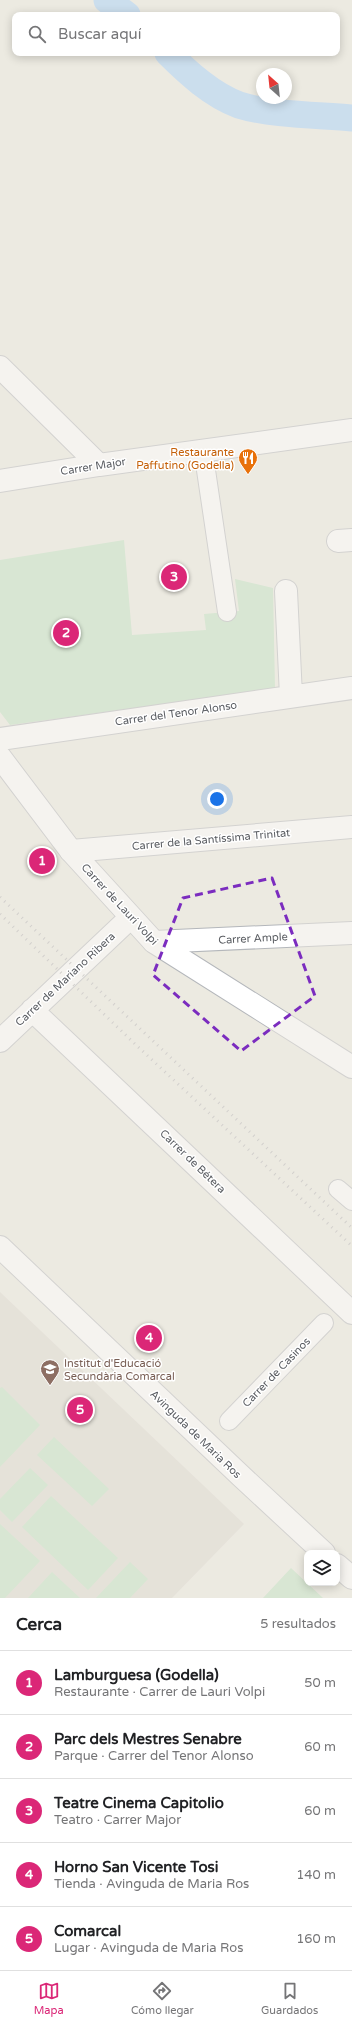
<!DOCTYPE html>
<html lang="es">
<meta charset="utf-8">
<style>
body{margin:0;font-family:"Varela Round",sans-serif;background:#f6f6f6;color:#202124}
.controls{position:absolute;right:12px;bottom:12px;display:grid;overflow:hidden;border-radius:8px;box-shadow:0 2px 10px #0003}
.controls button{width:36px;height:36px;display:grid;place-items:center;padding:0;border:0;border-bottom:1px solid #e0e0e0;background:#fff;color:#202124;font:20px sans-serif}
.compass{position:absolute;left:256px;top:68px;width:36px;height:36px;border-radius:50%;background:#fff;box-shadow:0 2px 10px #0003;rotate:333deg}
.you{position:absolute;left:217px;top:799px;width:14px;height:14px;margin:-10px;border:3px solid #fff;border-radius:50%;background:#1a73e8;box-shadow:0 0 0 6px #1a73e833}
.badge{display:grid;place-items:center;width:26px;height:26px;border-radius:50%;background:#db2777;color:#fff;font-size:13px;font-weight:700}
.pin{position:absolute;translate:-50% -50%;border:2px solid #fff;box-shadow:0 1px 4px #0006}
.list{margin:0;padding:0;list-style:none}
h2{display:flex;justify-content:space-between;align-items:center;height:52px;margin:0;padding:0 16px;font-size:17px}
h2 small{font-size:13px;font-weight:400;color:#757577}
.list li{display:grid;grid-template-columns:26px 1fr auto;gap:12px;align-items:center;box-sizing:border-box;height:64px;padding:0 16px;border-top:1px solid #e0e0e0}
.list b{display:block;font-size:15px;white-space:nowrap}
.list p{margin:0;font-size:13px;white-space:nowrap;color:#757577}
.list em{font-size:13px;font-style:normal;color:#757577}
.icon{flex:none;width:22px;height:22px;fill:none;stroke:currentColor;stroke-width:2;stroke-linecap:round;stroke-linejoin:round}
.map{position:relative;flex:none;width:352px;height:1598px;overflow:hidden}
.search{position:absolute;background:#fff;box-shadow:0 2px 10px #0003;left:12px;right:12px;top:12px;height:44px;display:flex;align-items:center;gap:10px;box-sizing:border-box;padding:0 14px;border-radius:8px;color:#757577;font-size:15px}
.sheet{height:372px;background:#fff}
nav{display:flex;justify-content:space-around;align-items:center;box-sizing:border-box;height:56px;border-top:1px solid #e0e0e0;background:#fff;font-size:11px;color:#757577}
nav a{display:grid;justify-items:center;gap:2px}
nav .on{color:#db2777}
.map>svg:first-child{display:block}
.education{fill:#dcd9cf}
.green{fill:#bee3c0}
.lines{fill:none;stroke-linecap:round;stroke-linejoin:round}
.canal{stroke:#a3d0fb;stroke-width:27}
.pedestrian-casing{stroke:#b4b7bb;stroke-width:20}
.minor-casing{stroke:#b4b7bb;stroke-width:24}
.tertiary-casing{stroke:#b4b7bb;stroke-width:24}
.pedestrian{stroke:#fff;stroke-width:18}
.minor{stroke:#fff;stroke-width:22}
.tertiary{stroke:#fff;stroke-width:22}
.rail{stroke:#b2b3b3;stroke-width:3;stroke-dasharray:1 5;stroke-linecap:butt}
.marked{fill:none;stroke:#7b2cbf;stroke-width:3;stroke-dasharray:8 5;stroke-linejoin:round}
.labels{text-anchor:middle;stroke-width:3;stroke-linejoin:round;paint-order:stroke}
.food-label{font-size:11px;fill:#c56008;stroke:#fff;text-anchor:end}
.street-label{font-size:11px;fill:#5a5d62;stroke:#fff}
.education-label{font-size:11px;fill:#785e54;stroke:#fff;text-anchor:start}
</style>
<div class="map">
<svg width="352" height="1598" viewBox="0 0 352 1598">
<rect width="100%" height="100%" fill="#eceae1"/>
<path class="education" d="M 0,1292 L 244,1524 L 172,1598 L 0,1598 Z"/>
<path class="green" d="M 124,540 L 132,635 L 206,630 L 204,614 L 239,611 L 235,579 L 273,588 L 275,689 L 10,725 L 0,712 L 0,560 Z
M 2,1387 L 40,1425 L 0,1467 L 0,1388 Z
M 54,1437 L 109,1489 L 92,1506 L 37,1455 Z
M 30,1468 L 48,1485 L 12,1522 L 0,1510 L 0,1499 Z
M 51,1496 L 118,1558 L 88,1590 L 22,1527 Z
M 0,1524 L 40,1561 L 5,1598 L 0,1598 Z
M 130,1562 L 148,1579 L 130,1598 L 96,1598 Z
M 291,1568 L 323,1598 L 263,1598 Z
M 52,1572 L 80,1598 L 28,1598 Z"/>
<g class="lines">
<path class="canal" d="M 107,0 L 127,15
M 168,53 C 188,73 212,95 239,105 C 271,115 318,115 352,118"/>
<defs>
<path id="pedestrian" d="M 203,450 L 227,612
M 338,1189 L 352,1201
M 229,1421 L 324,1323"/>
<path id="minor" d="M 0,367 L 99,465
M 0,481 L 99,465 L 352,430
M 338,541 L 352,540
M 286,591 L 291,696
M 0,739 L 352,688
M 71,851 L 352,827
M 154,942 L 352,933
M 32,1010 L 352,1313
M 0,1041 L 130,918
M 0,1247 L 241,1476 L 324,1553
M 337,1565 L 352,1578"/>
<path id="tertiary" d="M 0,757 L 71,851 L 154,942 L 352,1067"/>
</defs>
<use href="#pedestrian" class="pedestrian-casing"/>
<use href="#minor" class="minor-casing"/>
<use href="#tertiary" class="tertiary-casing"/>
<use href="#pedestrian" class="pedestrian"/>
<use href="#minor" class="minor"/>
<use href="#tertiary" class="tertiary"/>
<path class="rail" d="M 0,897 L 352,1228
M 0,914 L 135,1044 L 352,1246"/>
</g>
<path d="M0 0H352V1598H0ZM 272,878 L 315,996 L 241,1051 L 153,975 L 183,898 Z" fill="#eceae1" fill-opacity=".55" fill-rule="evenodd"/>
<path class="marked" d="M 272,878 L 315,996 L 241,1051 L 153,975 L 183,898 Z"/>
<defs>
<symbol id="restaurant-pin" viewBox="-11 -11 22 30"><path d="M0 17L-7.5 6A9.5 9.5 0 1 1 7.5 6Z" fill="#e8710a" stroke="#fff"/><path d="M-5-6h1v4h1v-4h1v4h1v-4h1v5L-1.5 .5V6h-2V.5L-5-1ZM5-6V6H3V1.5H1.5Q1.5-4 5-6Z" fill="#fff"/></symbol>
<symbol id="school-pin" viewBox="-11 -11 22 30"><path d="M0 17L-7.5 6A9.5 9.5 0 1 1 7.5 6Z" fill="#8d6e63" stroke="#fff"/><path d="M0-5L7-2L0 1L-7-2ZM-4 1L0 2.5L4 1V4Q0 6-4 4Z" fill="#fff"/></symbol>
</defs>
<g fill-rule="evenodd">
<use href="#restaurant-pin" x="237" y="447" width="22" height="30"/>
<use href="#school-pin" x="39" y="1358" width="22" height="30"/>
</g>
<g class="labels">
<g class="food-label">
<text x="234" y="456">Restaurante<tspan x="234" dy="13">Paffutino (Godella)</tspan></text>
</g>
<g class="street-label">
<text transform="translate(93 466) rotate(-9)" y="4">Carrer Major</text>
<text transform="translate(176 713) rotate(-8)" y="4">Carrer del Tenor Alonso</text>
<text transform="translate(211 839) rotate(-5)" y="4">Carrer de la Santíssima Trinitat</text>
<text transform="translate(120 904) rotate(47)" y="4">Carrer de Lauri Volpi</text>
<text transform="translate(253 938) rotate(-3)" y="4">Carrer Ample</text>
<text transform="translate(65 979) rotate(-43)" y="4">Carrer de Mariano Ribera</text>
<text transform="translate(193 1161) rotate(44)" y="4">Carrer de Bétera</text>
<text transform="translate(276 1372) rotate(-46)" y="4">Carrer de Casinos</text>
<text transform="translate(196 1434) rotate(44)" y="4">Avinguda de Maria Ros</text>
</g>
<g class="education-label">
<text x="64" y="1367">Institut d'Educació<tspan x="64" dy="13">Secundària Comarcal</tspan></text>
</g>
</g>
</svg>
<div class="controls">
<button><svg class="icon" aria-label="layers" viewBox="0 0 24 24"><path d="M12 4l9 5-9 5-9-5zM3 14l9 5 9-5"/></svg></button>
</div>
<svg class="compass" viewBox="-18 -18 36 36"><path d="M0-13l5 13h-10z" fill="#e53935"/><path d="M0 13l5-13h-10z" fill="#757577"/></svg>
<div class="you"></div>
<div class="pin badge" style="left:42px;top:861px">1</div>
<div class="pin badge" style="left:66px;top:633px">2</div>
<div class="pin badge" style="left:174px;top:577px">3</div>
<div class="pin badge" style="left:149px;top:1338px">4</div>
<div class="pin badge" style="left:80px;top:1410px">5</div>
<div class="search"><svg class="icon" aria-label="search" viewBox="0 0 24 24"><circle cx="10" cy="10" r="6"/><path d="M15 15l6 6"/></svg>Buscar aquí</div>
</div>
<section class="sheet">
<h2>Cerca<small>5 resultados</small></h2>
<ul class="list">
<li><span class="badge">1</span><div><b>Lamburguesa (Godella)</b><p>Restaurante · Carrer de Lauri Volpi</p></div><em>50 m</em></li>
<li><span class="badge">2</span><div><b>Parc dels Mestres Senabre</b><p>Parque · Carrer del Tenor Alonso</p></div><em>60 m</em></li>
<li><span class="badge">3</span><div><b>Teatre Cinema Capitolio</b><p>Teatro · Carrer Major</p></div><em>60 m</em></li>
<li><span class="badge">4</span><div><b>Horno San Vicente Tosi</b><p>Tienda · Avinguda de Maria Ros</p></div><em>140 m</em></li>
<li><span class="badge">5</span><div><b>Comarcal</b><p>Lugar · Avinguda de Maria Ros</p></div><em>160 m</em></li>
</ul>
</section>
<nav>
<a class="on"><svg class="icon" aria-label="map" viewBox="0 0 24 24"><path d="M3 6l6-2 6 2 6-2v14l-6 2-6-2-6 2zM9 4v14M15 6v14"/></svg>Mapa</a>
<a><svg class="icon" aria-label="directions" viewBox="0 0 24 24"><path d="M12 3l9 9-9 9-9-9zM9 14v-3h6M13 9l2 2-2 2"/></svg>Cómo llegar</a>
<a><svg class="icon" aria-label="saved" viewBox="0 0 24 24"><path d="M7 4h10v16l-5-4-5 4z"/></svg>Guardados</a>
</nav>
